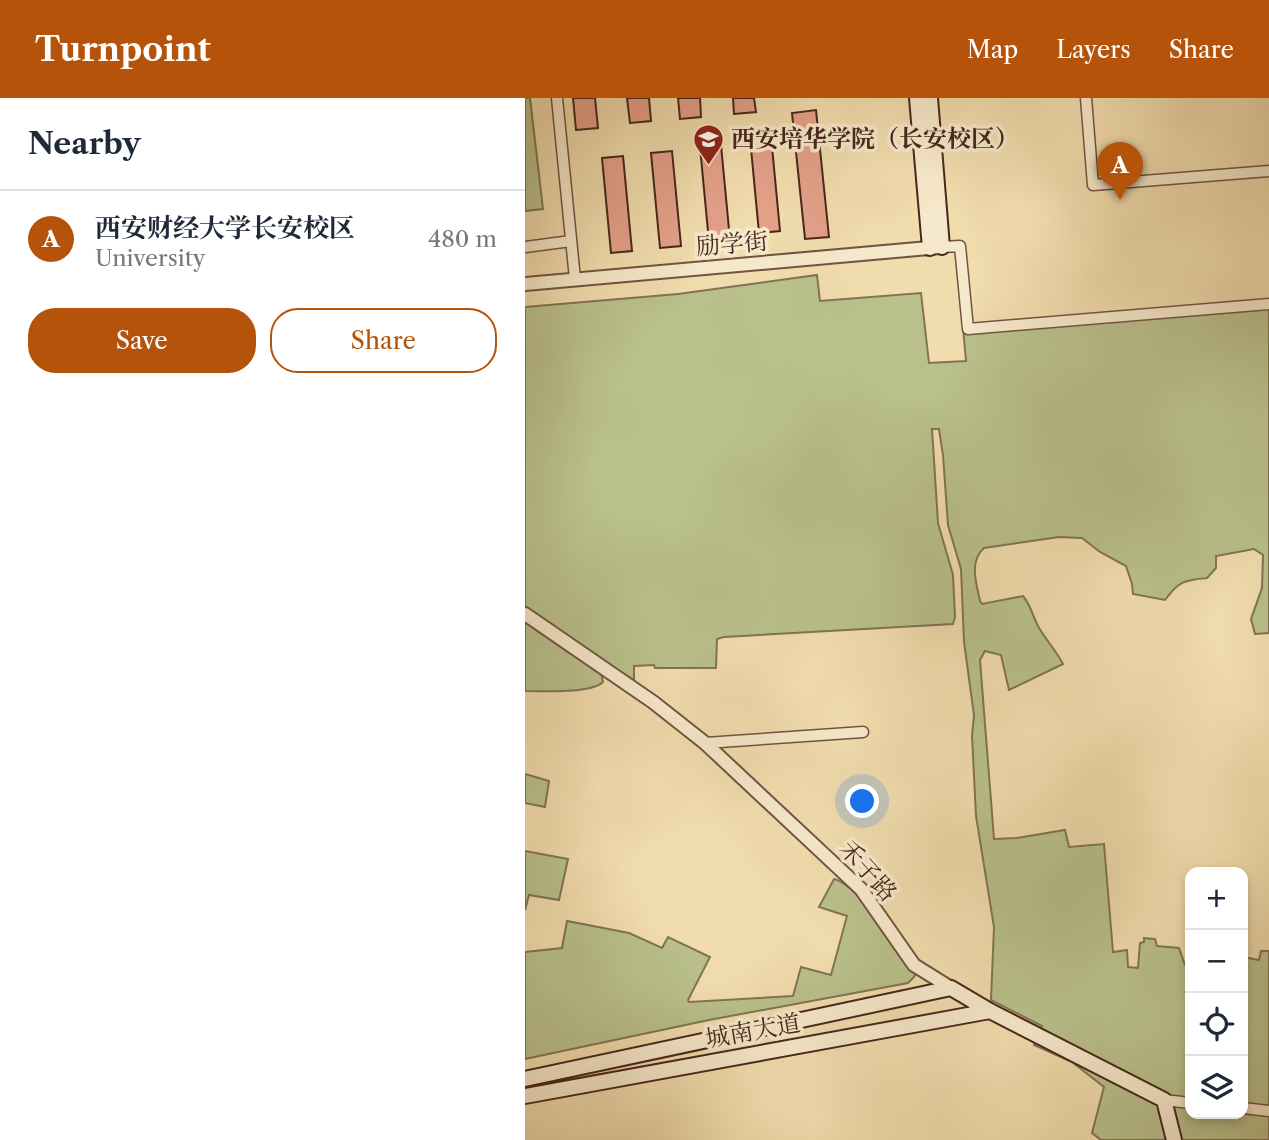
<!DOCTYPE html>
<meta charset="utf-8">
<style>
body{margin:0;font-family:"Libre Caslon Text","Noto Serif SC",serif;background:#f6f6f7;color:#1f2937}
.controls{position:absolute;right:21px;bottom:21px;display:grid;overflow:hidden;border-radius:14px;box-shadow:0 4px 10px #0003}
.controls button{width:63px;height:63px;display:grid;place-items:center;padding:0;border:0;border-bottom:2px solid #e0e1e3;background:#fff;color:#1f2937;font:35px sans-serif}
.you{position:absolute;left:338px;top:704px;width:24px;height:24px;margin:-18px;border:5px solid #fff;border-radius:50%;background:#1a73e8;box-shadow:0 0 0 10px #1a73e833}
.badge{display:grid;place-items:center;width:46px;height:46px;border-radius:50%;background:#b45309;color:#fff;font-size:23px;font-weight:700}
.pin{position:absolute;translate:-50% -58px;filter:drop-shadow(0 2px 4px #0008)}
.pin::after{content:'';position:absolute;top:37px;width:24px;height:21px;background:inherit;clip-path:polygon(0 0,100% 0,50% 100%)}
.list{margin:0;padding:0;list-style:none}
h2{display:flex;justify-content:space-between;align-items:center;height:91px;margin:0;padding:0 28px;font-size:30px}
h2 small{font-size:23px;font-weight:400;color:#747a83}
.list li{display:grid;grid-template-columns:46px 1fr auto;gap:21px;align-items:center;box-sizing:border-box;height:98px;padding:0 28px;border-top:2px solid #e0e1e3}
.list b{display:block;font-size:26px;white-space:nowrap}
.list p{margin:0;font-size:23px;white-space:nowrap;color:#747a83}
.list em{font-size:23px;font-style:normal;color:#747a83}
.actions{display:flex;gap:14px;padding:21px 28px}
.actions a{flex:1;padding:16px 0;border:2px solid #b45309;border-radius:28px;text-align:center;font-size:24px;color:#b45309}
.actions .main{background:#b45309;color:#fff}
.icon{flex:none;width:38px;height:38px;fill:none;stroke:currentColor;stroke-width:2;stroke-linecap:round;stroke-linejoin:round}
.map{position:relative;flex:none;width:744px;height:1042px;overflow:hidden}
header{display:flex;align-items:center;gap:42px;box-sizing:border-box;height:98px;padding:0 35px;background:#b45309;color:#fff}
header strong{font-size:33px}
nav{display:flex;gap:38px;margin-inline-start:auto;font-size:24px}
main{display:flex}
aside{flex:1;background:#fff}
.map>svg:first-child{display:block}
.green{fill:#b9c08b;stroke:#807454;stroke-width:2}
.building{fill:#e4a089;stroke:#46271c;stroke-width:2}
.lines{fill:none;stroke-linecap:round;stroke-linejoin:round}
.minor-casing{stroke:#715440;stroke-width:13}
.tertiary-casing{stroke:#715440;stroke-width:16}
.secondary-casing{stroke:#46271c;stroke-width:18}
.minor{stroke:#f6e8ca;stroke-width:10}
.tertiary{stroke:#f6e8ca;stroke-width:12}
.secondary{stroke:#f6e8ca;stroke-width:14}
.labels{text-anchor:middle;stroke-width:7;stroke-linejoin:round;paint-order:stroke}
.poi-label{font-size:24px;font-weight:bold;fill:#46271c;stroke:#f6e8ca;text-anchor:start}
.street-label{font-size:24px;fill:#46271c;stroke:#f6e8ca}
</style>
<header>
<strong>Turnpoint</strong>
<nav><a>Map</a><a>Layers</a><a>Share</a></nav>
</header>
<main>
<aside>
<h2>Nearby<small></small></h2>
<ul class="list">
<li><span class="badge">A</span><div><b>西安财经大学长安校区</b><p>University</p></div><em>480 m</em></li>
</ul>
<div class="actions"><a class="main">Save</a><a>Share</a></div>
</aside>
<div class="map">
<svg width="744" height="1042" viewBox="0 0 744 1042">
<rect width="100%" height="100%" fill="#f1dcad"/>
<filter id="stains"><feTurbulence type="fractalNoise" baseFrequency=".00286" numOctaves="4"/><feColorMatrix values="0 0 0 0 .2 0 0 0 0 .09 0 0 0 0 .02 0 0 0 .5 -.17"/></filter>
<radialGradient id="worn" r=".72"><stop offset=".6" stop-color="#630" stop-opacity="0"/><stop offset="1" stop-color="#630" stop-opacity=".3"/></radialGradient>
<path class="green" d="M 0,0 L 5,0 L 18,111 L 0,113 Z
M 292,177 L 295,203 L 396,195 L 404,265 L 441,263 L 438,230 L 744,210 L 744,535 L 730,536 L 726,521 L 737,490 L 738,457 L 729,451 L 691,458 L 691,470 L 682,480 C 659,482 654,483 640,502 L 608,496 L 607,486 L 601,468 L 575,454 L 557,440 L 534,439 L 459,450 C 444,463 451,485 455,503 L 457,506 L 498,498 C 507,509 507,517 513,528 C 520,541 531,552 538,566 L 484,592 L 476,557 L 460,553 L 455,562 L 469,741 L 492,740 L 540,732 L 544,749 L 579,746 L 588,854 L 602,852 L 603,869 L 613,870 L 615,845 L 619,844 L 619,840 L 630,841 L 632,848 L 654,850 L 660,867 L 665,868 L 665,1016 L 718,1016 L 718,859 L 734,862 L 736,853 L 744,853 L 744,1042 L 576,1042 L 567,1035 L 579,989 L 547,964 L 509,947 L 517,928 L 466,902 L 469,829 L 451,718 L 447,638 L 449,617 L 439,544 L 436,471 L 423,427 L 418,357 L 414,331 L 407,331 L 413,425 L 428,477 L 430,519 L 428,526 L 199,539 L 192,541 L 191,570 L 130,570 L 129,567 L 109,568 L 109,584 L 76,574 L 78,584 C 65,596 19,593 0,593 L 0,209 L 153,196 Z
M 0,676 L 24,683 L 20,709 L 0,705 Z
M 0,753 L 43,761 L 34,802 L 4,797 L 0,812 Z
M 309,781 C 329,784 378,851 393,870 L 389,879 L 383,885 L 184,922 L 0,961 L 0,854 L 37,850 L 42,823 L 104,835 L 137,850 L 143,839 L 185,859 L 163,902 L 164,904 L 268,898 L 276,869 L 306,877 L 322,818 L 294,809 Z"/>
<path class="building" d="M 48,0 L 70,0 L 73,30 L 51,32 Z
M 102,0 L 124,0 L 126,23 L 105,25 Z
M 153,0 L 175,0 L 176,19 L 155,21 Z
M 208,0 L 229,0 L 231,14 L 209,16 Z
M 291,12 L 304,139 L 280,141 L 267,15 Z
M 246,38 L 255,133 L 234,135 L 225,40 Z
M 196,47 L 205,142 L 184,144 L 175,49 Z
M 147,53 L 156,148 L 135,150 L 126,55 Z
M 98,58 L 107,153 L 86,155 L 77,60 Z"/>
<g class="lines">
<defs>
<path id="minor" d="M 32,0 L 50,181
M 561,0 L 568,87 L 744,73
M 0,149 L 46,143
M 417,149 L 435,148 L 443,231 L 744,206
M 180,645 L 338,634
M 639,1002 L 665,1005
M 718,1010 L 744,1013"/>
<path id="tertiary" d="M 0,186 L 415,149
M 0,516 L 128,604 L 180,645 L 336,791 L 389,867 L 426,890"/>
<path id="secondary" d="M 392,0 L 405,150
M 405,0 L 417,149
M 0,981 L 426,890 L 465,913 L 639,1002 L 649,1042
M 0,998 L 465,913"/>
</defs>
<use href="#minor" class="minor-casing"/>
<use href="#tertiary" class="tertiary-casing"/>
<use href="#secondary" class="secondary-casing"/>
<use href="#minor" class="minor"/>
<use href="#tertiary" class="tertiary"/>
<use href="#secondary" class="secondary"/>
</g>
<defs>
<symbol id="university-pin" viewBox="-11 -11 22 30"><path d="M0 17L-7.5 6A9.5 9.5 0 1 1 7.5 6Z" fill="#8f2418" stroke="#f6e8ca"/><path d="M0-5L7-2L0 1L-7-2ZM-4 1L0 2.5L4 1V4Q0 6-4 4Z" fill="#fff"/></symbol>
</defs>
<g fill-rule="evenodd">
<use href="#university-pin" x="166" y="24" width="35" height="47"/>
</g>
<g class="labels">
<g class="poi-label">
<text x="206" y="49">西安培华学院（长安校区）</text>
</g>
<g class="street-label">
<text transform="translate(207 146) rotate(-5)" y="8">励学街</text>
<text transform="translate(343 773) rotate(48)" y="8">禾子路</text>
<text transform="translate(228 933) rotate(-10)" y="8">城南大道</text>
</g>
</g>
<rect width="100%" height="100%" filter="url(#stains)"/>
<rect width="100%" height="100%" fill="url(#worn)"/>
</svg>
<div class="controls">
<button>+</button>
<button>−</button>
<button><svg class="icon" aria-label="locate" viewBox="0 0 24 24"><circle cx="12" cy="12" r="6"/><path d="M12 2v4M12 18v4M2 12h4M18 12h4"/></svg></button>
<button><svg class="icon" aria-label="layers" viewBox="0 0 24 24"><path d="M12 4l9 5-9 5-9-5zM3 14l9 5 9-5"/></svg></button>
</div>
<div class="you"></div>
<div class="pin badge" style="left:595px;top:102px">A</div>
</div>
</main>
